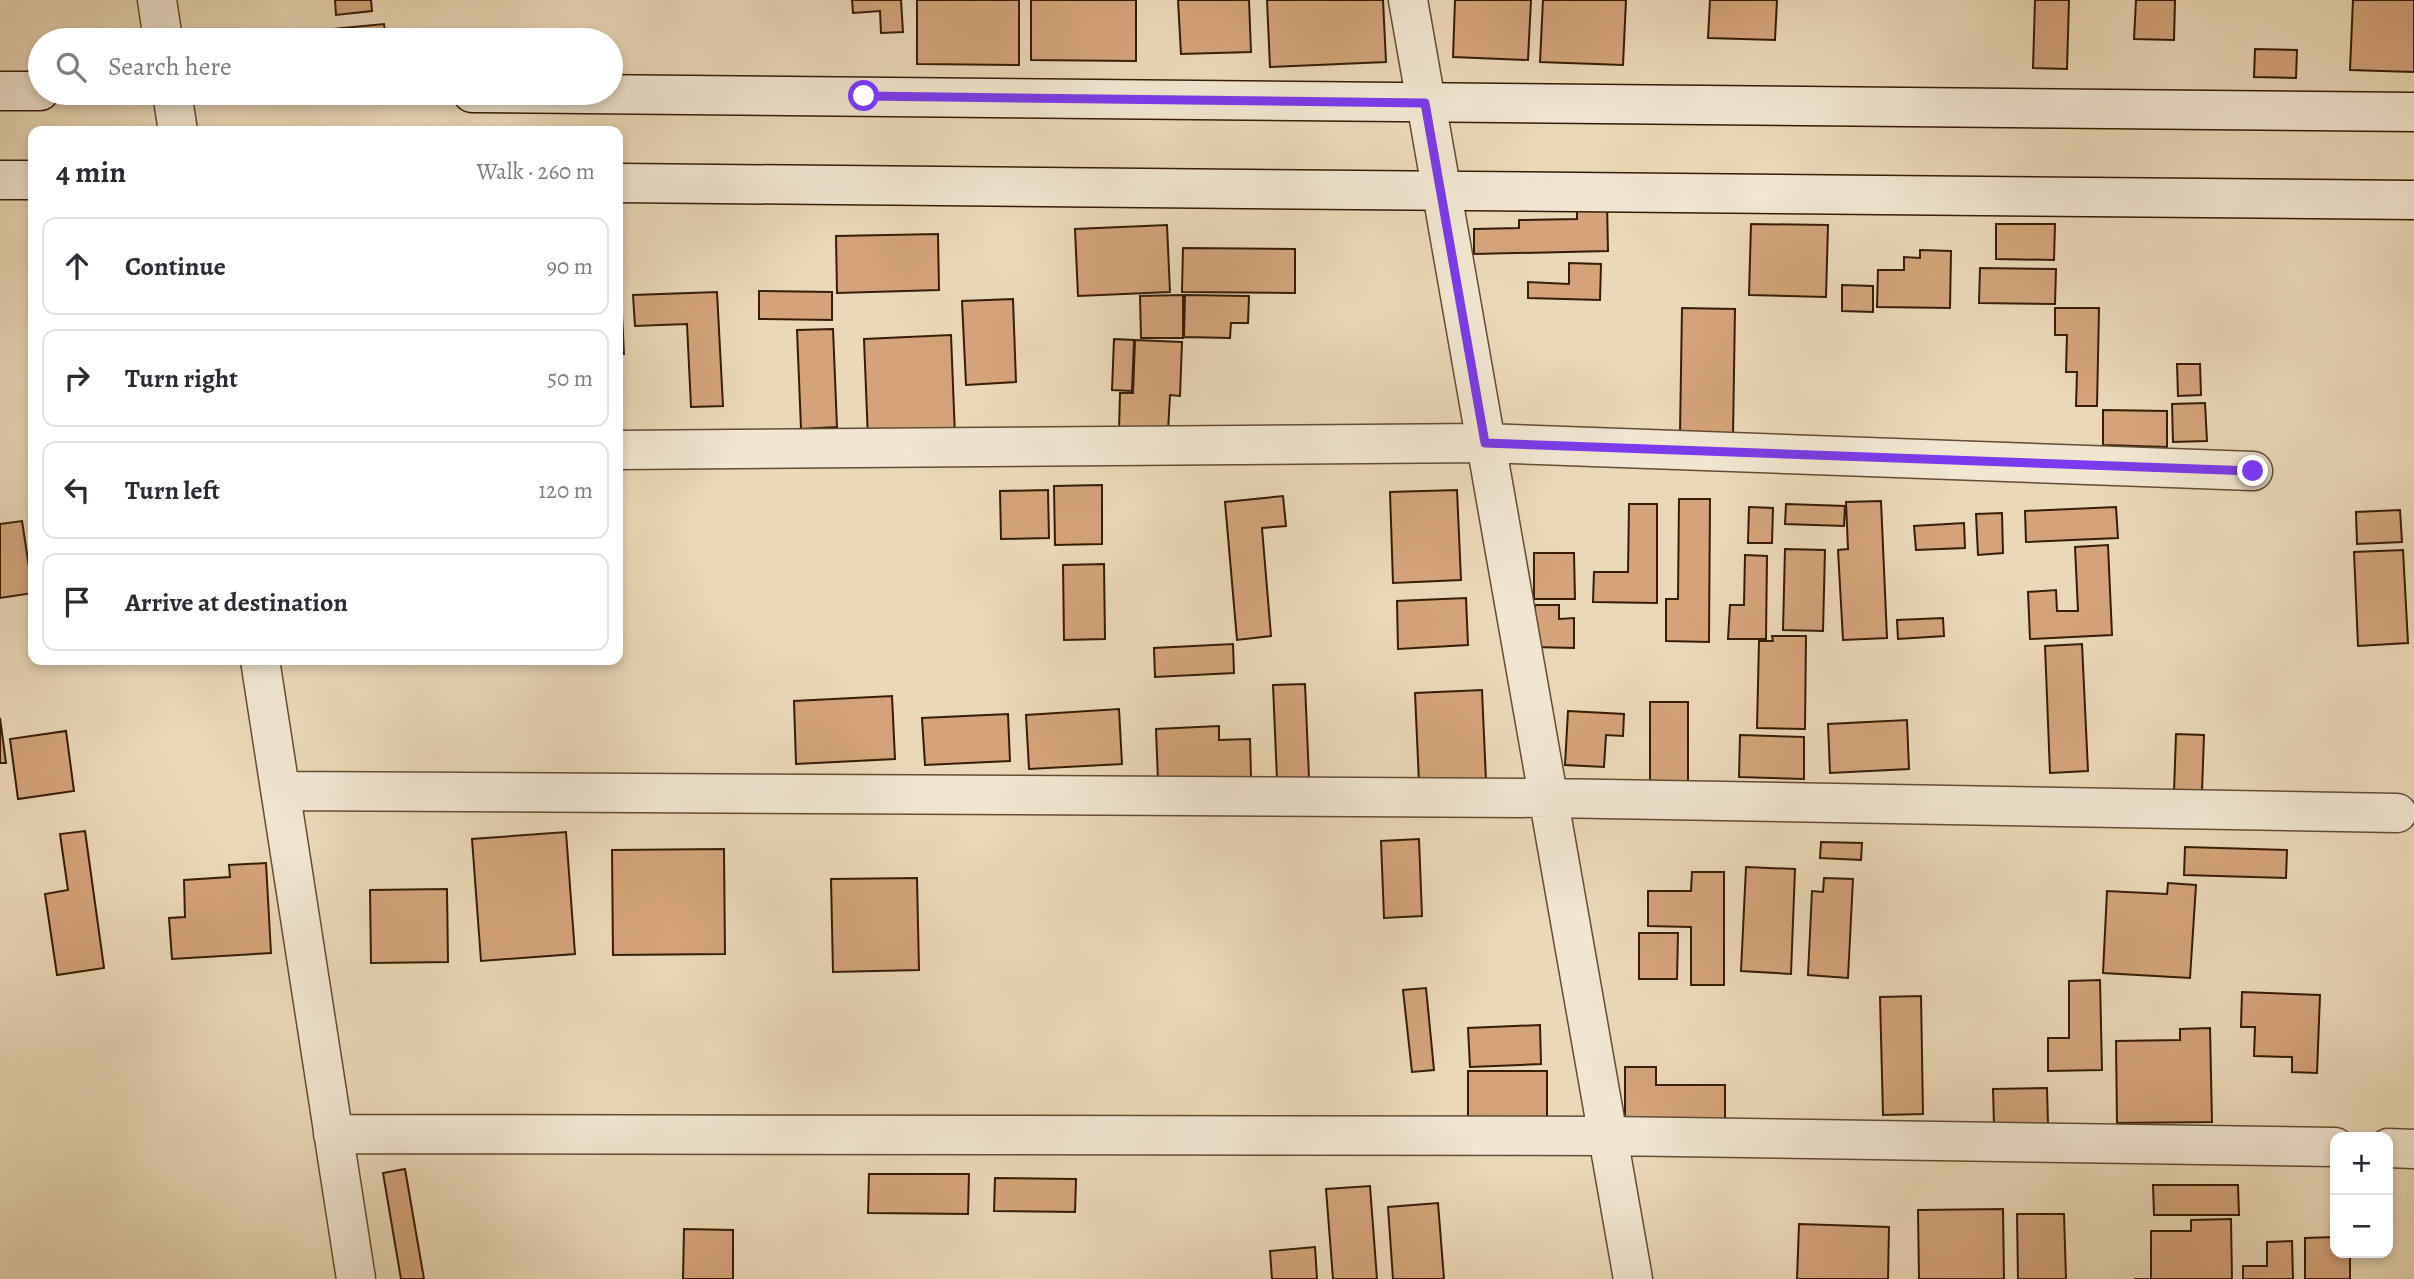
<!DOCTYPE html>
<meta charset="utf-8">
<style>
body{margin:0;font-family:Alegreya,serif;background:#f7f7f7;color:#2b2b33}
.controls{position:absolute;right:21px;bottom:21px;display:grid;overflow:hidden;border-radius:14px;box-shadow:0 4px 10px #0003}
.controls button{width:63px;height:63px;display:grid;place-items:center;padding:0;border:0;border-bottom:2px solid #e1e1e2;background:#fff;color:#2b2b33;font:35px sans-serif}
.stop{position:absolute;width:21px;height:21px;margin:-16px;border:5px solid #7c3aed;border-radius:50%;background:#fff}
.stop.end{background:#7c3aed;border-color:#fff;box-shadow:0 2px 7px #0008}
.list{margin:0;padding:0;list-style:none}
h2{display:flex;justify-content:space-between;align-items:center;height:91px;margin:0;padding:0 28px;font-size:30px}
h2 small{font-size:23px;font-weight:400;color:#7c7c81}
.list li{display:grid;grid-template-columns:46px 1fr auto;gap:21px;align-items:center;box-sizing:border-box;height:98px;margin:0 14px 14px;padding:0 14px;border:2px solid #e1e1e2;border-radius:14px}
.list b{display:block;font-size:26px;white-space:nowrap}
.list em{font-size:23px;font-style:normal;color:#7c7c81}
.icon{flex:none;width:38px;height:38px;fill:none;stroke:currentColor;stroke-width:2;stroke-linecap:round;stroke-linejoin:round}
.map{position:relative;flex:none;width:2414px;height:1279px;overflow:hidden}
.search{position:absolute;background:#fff;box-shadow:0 4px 10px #0003;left:28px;top:28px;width:595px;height:77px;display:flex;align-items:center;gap:18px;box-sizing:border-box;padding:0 24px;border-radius:38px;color:#7c7c81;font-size:26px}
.panel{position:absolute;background:#fff;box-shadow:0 4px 10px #0003;left:28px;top:126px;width:595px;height:539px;border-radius:14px}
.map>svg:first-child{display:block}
.building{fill:#d4a37a;stroke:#381c05;stroke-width:2}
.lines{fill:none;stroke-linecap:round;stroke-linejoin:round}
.minor-casing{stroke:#654b31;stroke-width:41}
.secondary-casing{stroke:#381c05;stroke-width:41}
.minor{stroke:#f2e6d0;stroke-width:38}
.secondary{stroke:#f2e6d0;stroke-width:38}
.route{stroke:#7c3aed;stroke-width:9}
</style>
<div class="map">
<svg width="2414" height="1279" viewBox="0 0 2414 1279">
<rect width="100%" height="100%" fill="#ebd8b6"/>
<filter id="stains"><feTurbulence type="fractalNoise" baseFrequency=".00286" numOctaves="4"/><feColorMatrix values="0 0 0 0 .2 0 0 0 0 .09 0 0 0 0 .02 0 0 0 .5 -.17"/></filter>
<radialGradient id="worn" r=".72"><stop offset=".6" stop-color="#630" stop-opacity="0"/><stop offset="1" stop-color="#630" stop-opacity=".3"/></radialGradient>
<path class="building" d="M 335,0 L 371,0 L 372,11 L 336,15 Z
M 852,0 L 901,0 L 903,32 L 881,33 L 880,11 L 853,13 Z
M 917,0 L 1019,0 L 1019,65 L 917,64 Z
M 1031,0 L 1136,0 L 1136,61 L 1031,60 Z
M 1178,0 L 1249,0 L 1251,52 L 1181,54 Z
M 1267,0 L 1383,0 L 1386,62 L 1270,67 Z
M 1455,0 L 1531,0 L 1528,60 L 1453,57 Z
M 1543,0 L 1626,0 L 1623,65 L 1540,62 Z
M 1710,0 L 1777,0 L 1775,40 L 1708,38 Z
M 2035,0 L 2069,0 L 2067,69 L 2033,68 Z
M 2136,0 L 2175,0 L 2174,40 L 2134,39 Z
M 2353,0 L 2414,0 L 2414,72 L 2350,70 Z
M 384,24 L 386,40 L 334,40 L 333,29 Z
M 2255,49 L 2297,50 L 2296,78 L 2254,77 Z
M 1607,202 L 1608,251 L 1474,254 L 1474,229 L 1519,228 L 1519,220 L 1577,219 L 1577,203 Z
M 1751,224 L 1828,225 L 1826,297 L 1749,295 Z
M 1996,224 L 2055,224 L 2054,260 L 1996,259 Z
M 1167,225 L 1170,292 L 1078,296 L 1075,229 Z
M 938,234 L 939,290 L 837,293 L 836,236 Z
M 1183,248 L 1295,249 L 1295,293 L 1182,292 Z
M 1920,250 L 1951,251 L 1950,308 L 1877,307 L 1878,270 L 1904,270 L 1904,257 L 1920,258 Z
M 1569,263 L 1601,264 L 1600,300 L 1528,298 L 1528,282 L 1569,284 Z
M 1980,268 L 2056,269 L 2055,304 L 1979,303 Z
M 1842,285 L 1873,286 L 1873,312 L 1842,311 Z
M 759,291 L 832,292 L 832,320 L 759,319 Z
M 717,292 L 723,406 L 691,407 L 687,324 L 635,326 L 633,295 Z
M 618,295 L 621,295 L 624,354 L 618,354 Z
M 1183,295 L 1183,338 L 1141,338 L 1140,296 Z
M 1185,295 L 1249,296 L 1248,323 L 1231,323 L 1230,338 L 1184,337 Z
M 1013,299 L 1016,382 L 966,385 L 962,301 Z
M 1682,308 L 1735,309 L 1733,435 L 1680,434 Z
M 2055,308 L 2099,308 L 2097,406 L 2076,406 L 2077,372 L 2066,372 L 2067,335 L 2055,335 Z
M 833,329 L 837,427 L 801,429 L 797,330 Z
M 951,335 L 955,436 L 868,440 L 864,339 Z
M 1114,339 L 1134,340 L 1132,391 L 1112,390 Z
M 1135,340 L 1182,342 L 1180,396 L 1170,395 L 1168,432 L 1119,430 L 1120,393 L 1133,393 Z
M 2177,364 L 2200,364 L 2201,395 L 2178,396 Z
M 2205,403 L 2207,441 L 2173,442 L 2172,404 Z
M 2103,410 L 2167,411 L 2167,447 L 2103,445 Z
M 1102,485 L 1102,544 L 1055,545 L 1054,486 Z
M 1048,490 L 1049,538 L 1001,539 L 1000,491 Z
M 1457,490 L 1461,580 L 1393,583 L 1390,492 Z
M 1283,496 L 1286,526 L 1262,528 L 1271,636 L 1237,640 L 1225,502 Z
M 1679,499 L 1710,499 L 1709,642 L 1666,641 L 1666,599 L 1678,599 Z
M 1881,501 L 1887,638 L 1843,640 L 1838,550 L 1848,549 L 1846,502 Z
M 1629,504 L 1657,504 L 1657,603 L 1593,602 L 1594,572 L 1628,572 Z
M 1786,504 L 1845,506 L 1844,526 L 1785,524 Z
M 1749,507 L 1773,508 L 1772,543 L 1748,543 Z
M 2116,507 L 2118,538 L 2026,542 L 2025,511 Z
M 2400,510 L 2402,542 L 2357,544 L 2356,512 Z
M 2002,513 L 2003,553 L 1978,555 L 1976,514 Z
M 22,521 L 33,593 L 0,598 L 0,524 Z
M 1964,523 L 1965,548 L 1916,550 L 1914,526 Z
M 2108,545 L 2112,635 L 2030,639 L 2028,592 L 2056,590 L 2057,611 L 2078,611 L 2075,547 Z
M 1785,549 L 1825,550 L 1823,631 L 1783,630 Z
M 2403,550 L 2408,643 L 2358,646 L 2354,552 Z
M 1534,553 L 1574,553 L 1575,599 L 1534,599 Z
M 1745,555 L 1767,556 L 1766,639 L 1728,639 L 1730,605 L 1744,605 Z
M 1104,564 L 1105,639 L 1064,640 L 1063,565 Z
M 1466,598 L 1468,645 L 1398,649 L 1397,601 Z
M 1535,605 L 1559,605 L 1559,619 L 1574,618 L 1574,648 L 1534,647 Z
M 1943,618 L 1944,636 L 1898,639 L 1897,620 Z
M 1772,636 L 1806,636 L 1805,729 L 1757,728 L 1759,641 L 1773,641 Z
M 1233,644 L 1234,673 L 1155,677 L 1154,648 Z
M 2082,644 L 2088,771 L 2050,773 L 2045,646 Z
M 1305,684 L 1309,778 L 1277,780 L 1273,685 Z
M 1482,690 L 1486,781 L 1419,783 L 1415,693 Z
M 892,696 L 895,759 L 796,764 L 794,701 Z
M 1650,702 L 1688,702 L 1688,783 L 1650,783 Z
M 1119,709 L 1122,764 L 1029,769 L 1026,715 Z
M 1568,711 L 1624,714 L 1623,736 L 1606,735 L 1604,767 L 1565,765 Z
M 1008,714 L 1010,761 L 925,765 L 922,718 Z
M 0,718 L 6,763 L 0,763 Z
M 1907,720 L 1909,769 L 1830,773 L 1828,724 Z
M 1219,726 L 1219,740 L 1250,739 L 1251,777 L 1158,781 L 1156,729 Z
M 66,731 L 74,791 L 18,799 L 10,739 Z
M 2176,734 L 2204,735 L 2202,792 L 2174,792 Z
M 1740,735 L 1804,737 L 1804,779 L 1739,777 Z
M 85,831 L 104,968 L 57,975 L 45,894 L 68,890 L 60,834 Z
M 566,832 L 575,954 L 481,961 L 472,839 Z
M 1419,839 L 1422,916 L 1384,918 L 1381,841 Z
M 1821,842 L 1862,843 L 1861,860 L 1820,858 Z
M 2185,847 L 2287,850 L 2286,878 L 2184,875 Z
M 724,849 L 725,954 L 613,955 L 612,850 Z
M 266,863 L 271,953 L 172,959 L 169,918 L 185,917 L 184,880 L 230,877 L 229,865 Z
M 1746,867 L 1795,869 L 1791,974 L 1741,971 Z
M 1692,872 L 1724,872 L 1724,985 L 1691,985 L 1691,927 L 1648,926 L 1648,891 L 1691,891 Z
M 917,878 L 919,970 L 833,972 L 831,879 Z
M 1824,878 L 1853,879 L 1848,978 L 1808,975 L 1812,891 L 1823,892 Z
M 2168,883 L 2196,885 L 2190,978 L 2103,973 L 2107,891 L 2167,894 Z
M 447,889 L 448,962 L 371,963 L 370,890 Z
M 1639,933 L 1678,933 L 1677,979 L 1639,979 Z
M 2100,980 L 2102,1070 L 2048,1071 L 2048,1038 L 2069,1038 L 2069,981 Z
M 1426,988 L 1434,1070 L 1412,1072 L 1403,990 Z
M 2242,992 L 2320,995 L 2317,1073 L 2292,1072 L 2292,1057 L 2254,1056 L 2255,1027 L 2241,1027 Z
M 1921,996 L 1923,1114 L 1883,1115 L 1880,997 Z
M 1540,1025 L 1541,1064 L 1470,1067 L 1468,1028 Z
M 2210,1028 L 2212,1122 L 2117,1123 L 2116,1041 L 2180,1040 L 2180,1029 Z
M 1625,1067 L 1656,1067 L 1656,1085 L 1725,1085 L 1725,1126 L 1625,1126 Z
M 1468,1071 L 1547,1071 L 1547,1121 L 1468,1120 Z
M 2047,1088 L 2048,1124 L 1994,1125 L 1993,1089 Z
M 405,1169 L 424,1279 L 401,1279 L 383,1173 Z
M 869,1174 L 969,1174 L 968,1214 L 868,1213 Z
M 995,1178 L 1076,1179 L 1075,1212 L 994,1211 Z
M 2153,1185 L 2238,1185 L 2239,1215 L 2154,1215 Z
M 1370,1186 L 1377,1279 L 1333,1279 L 1326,1189 Z
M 1438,1203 L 1444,1279 L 1393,1279 L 1388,1207 Z
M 2003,1209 L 2004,1279 L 1919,1279 L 1918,1210 Z
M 2017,1214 L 2064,1214 L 2066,1279 L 2018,1279 Z
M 2231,1219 L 2232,1279 L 2134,1279 L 2151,1279 L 2151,1231 L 2191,1231 L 2191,1220 Z
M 1799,1224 L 1889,1227 L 1888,1279 L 1797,1279 Z
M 684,1229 L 733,1230 L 733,1279 L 683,1279 Z
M 2335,1237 L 2335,1253 L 2350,1253 L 2350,1279 L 2305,1279 L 2305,1238 Z
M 2292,1241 L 2293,1279 L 2243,1279 L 2243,1266 L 2267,1266 L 2267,1242 Z
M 1315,1247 L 1317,1279 L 1272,1279 L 1270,1251 Z"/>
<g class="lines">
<defs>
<path id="minor" d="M 157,0 L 163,40
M 1408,0 L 1633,1279
M 172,93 L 178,131
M 618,450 L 1485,443 L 2253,471
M 260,660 L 356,1279
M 281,791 L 1548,798 L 2397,813
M 333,1134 L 1608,1136 L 2335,1147
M 2388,1148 L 2414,1149"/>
<path id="secondary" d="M 0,91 L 40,91
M 472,93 L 2414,112
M 0,180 L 33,180
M 618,183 L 2414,200"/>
</defs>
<use href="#minor" class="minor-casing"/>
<use href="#secondary" class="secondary-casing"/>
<use href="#minor" class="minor"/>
<use href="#secondary" class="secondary"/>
</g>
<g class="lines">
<path class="route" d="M 864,96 L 1425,103 L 1485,443 L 2253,471"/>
</g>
<rect width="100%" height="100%" filter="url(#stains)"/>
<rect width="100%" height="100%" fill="url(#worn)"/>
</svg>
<div class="controls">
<button>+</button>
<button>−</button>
</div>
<div class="stop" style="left:864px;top:96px"></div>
<div class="stop end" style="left:2253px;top:471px"></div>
<div class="search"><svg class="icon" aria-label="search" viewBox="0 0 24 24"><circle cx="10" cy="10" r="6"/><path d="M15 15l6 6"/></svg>Search here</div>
<section class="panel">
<h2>4 min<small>Walk · 260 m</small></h2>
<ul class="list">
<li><svg class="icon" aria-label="ahead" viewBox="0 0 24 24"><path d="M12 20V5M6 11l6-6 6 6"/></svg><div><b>Continue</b></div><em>90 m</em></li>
<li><svg class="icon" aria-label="right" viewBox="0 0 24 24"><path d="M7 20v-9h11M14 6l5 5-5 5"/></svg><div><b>Turn right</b></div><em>50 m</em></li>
<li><svg class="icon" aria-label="left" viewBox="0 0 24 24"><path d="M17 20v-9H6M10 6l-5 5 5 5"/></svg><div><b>Turn left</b></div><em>120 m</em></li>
<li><svg class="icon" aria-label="arrive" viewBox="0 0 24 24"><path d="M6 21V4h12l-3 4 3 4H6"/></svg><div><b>Arrive at destination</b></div></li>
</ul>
</section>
</div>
